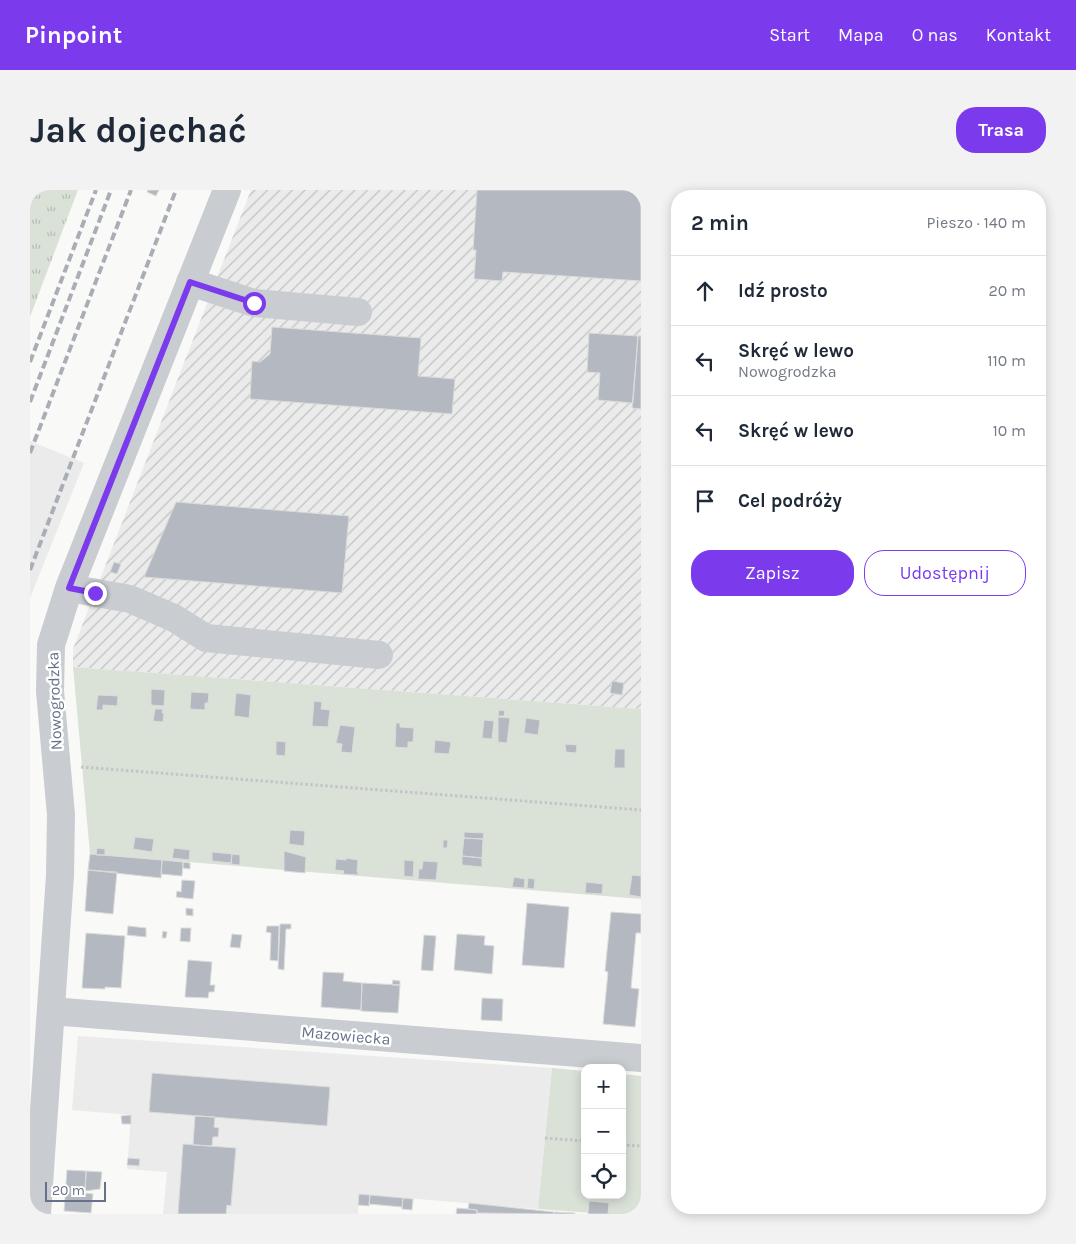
<!DOCTYPE html>
<html lang="pl">
<meta charset="utf-8">
<style>
body{margin:0;font-family:Karla,sans-serif;background:#f2f2f3;color:#1f2937}
.controls{position:absolute;right:15px;bottom:15px;display:grid;overflow:hidden;border-radius:10px;box-shadow:0 2px 12px #0003}
.controls button{width:45px;height:45px;display:grid;place-items:center;padding:0;border:0;border-bottom:1px solid #e0e1e3;background:#fff;color:#1f2937;font:25px sans-serif}
.scale{position:absolute;left:15px;bottom:12px;width:61px;box-sizing:border-box;padding-left:5px;border:2px solid #67728a;border-top:0;font-size:14px;line-height:18px;white-space:nowrap;color:#67728a;-webkit-text-stroke:4px #fff;paint-order:stroke}
.stop{position:absolute;width:15px;height:15px;margin:-11px;border:4px solid #7c3aed;border-radius:50%;background:#fff}
.stop.end{background:#7c3aed;border-color:#fff;box-shadow:0 1px 5px #0008}
.list{margin:0;padding:0;list-style:none}
h2{display:flex;justify-content:space-between;align-items:center;height:65px;margin:0;padding:0 20px;font-size:21px}
h2 small{font-size:16px;font-weight:400;color:#747a83}
.list li{display:grid;grid-template-columns:32px 1fr auto;gap:15px;align-items:center;box-sizing:border-box;height:70px;padding:0 20px;border-top:1px solid #e0e1e3}
.list b{display:block;font-size:19px;white-space:nowrap}
.list p{margin:0;font-size:16px;white-space:nowrap;color:#747a83}
.list em{font-size:16px;font-style:normal;color:#747a83}
.actions{display:flex;gap:10px;padding:15px 20px}
.actions a{flex:1;padding:11px 0;border:1px solid #7c3aed;border-radius:20px;text-align:center;font-size:18px;color:#7c3aed}
.actions .main{background:#7c3aed;color:#fff}
.icon{flex:none;width:28px;height:28px;fill:none;stroke:currentColor;stroke-width:2;stroke-linecap:round;stroke-linejoin:round}
.map{position:relative;flex:none;width:611px;height:1024px;overflow:hidden;border-radius:20px}
header{display:flex;align-items:center;gap:30px;box-sizing:border-box;height:70px;padding:0 25px;background:#7c3aed;color:#fff}
header strong{font-size:24px}
nav{display:flex;gap:28px;margin-inline-start:auto;font-size:18px}
.intro{display:flex;align-items:center;justify-content:space-between;box-sizing:border-box;height:120px;padding:0 30px}
h1{margin:0;font-size:35px}
.button{padding:12px 22px;border-radius:20px;background:#7c3aed;color:#fff;font-size:18px;font-weight:700}
main{display:flex;gap:30px;padding:0 30px}
aside{flex:1;background:#fff;border-radius:20px;box-shadow:0 2px 12px #0003}
.map>svg:first-child{display:block}
.built{fill:#eaebea}
.industrial{fill:url(#industrial-furrows)}
.grass{fill:url(#grass-tufts)}
.garden{fill:#dae2d8}
.building{fill:#b4b9c1;stroke:#dbdcd9}
.lines{fill:none;stroke-linecap:round;stroke-linejoin:round}
.path{stroke:#c3c4c7;stroke-width:3;stroke-dasharray:2.5 2.5;stroke-linecap:butt}
.minor{stroke:#c9ccd0;stroke-width:28}
.rail{stroke:#a9adb5;stroke-width:4;stroke-dasharray:8 4;stroke-linecap:butt}
.route{stroke:#7c3aed;stroke-width:6}
.labels{text-anchor:middle;stroke-width:5;stroke-linejoin:round;paint-order:stroke}
.street-label{font-size:16px;fill:#67728a;stroke:#fff}
</style>
<header>
<strong>Pinpoint</strong>
<nav><a>Start</a><a>Mapa</a><a>O nas</a><a>Kontakt</a></nav>
</header>
<div class="intro"><h1>Jak dojechać</h1><a class="button">Trasa</a></div>
<main>
<div class="map">
<svg width="611" height="1024" viewBox="0 0 611 1024">
<defs>
<pattern id="industrial-furrows" width="10" height="10" patternUnits="userSpaceOnUse" patternTransform="scale(1.25)"><rect width="10" height="10" fill="#eaebea"/><path d="M-1 1l2-2M0 10L10 0M9 11l2-2" fill="none" stroke="#c1c3c3"/></pattern>
<pattern id="grass-tufts" width="24" height="20" patternUnits="userSpaceOnUse" patternTransform="scale(1.25)"><rect width="24" height="20" fill="#dae2d8"/><path d="M3 7l-1-3M5 7V3M7 7l1-3M15 17l-1-3M17 17v-4M19 17l1-3" fill="none" stroke="#b5bcb5"/></pattern>
</defs>
<rect width="100%" height="100%" fill="#f9faf7"/>
<path class="built" d="M 0,251 L 54,273 L 0,408 Z
M 48,846 L 522,878 L 508,1019 L 329,1004 L 328,1024 L 133,1024 L 137,982 L 97,979 L 101,925 L 42,920 Z"/>
<path class="industrial" d="M 221,0 L 611,0 L 611,519 L 43,477 L 43,459 Z"/>
<path class="grass" d="M 2,0 L 48,0 L 0,127 L 0,5 Z"/>
<path class="garden" d="M 43,477 L 611,519 L 611,709 L 60,664 Z
M 522,878 L 555,881 L 555,1005 L 592,1005 L 592,884 L 611,886 L 611,1024 L 575,1024 L 508,1019 Z"/>
<path class="building" d="M 118,0 L 129,0 L 126,6 L 117,2 Z
M 447,0 L 611,0 L 611,91 L 473,82 L 472,91 L 444,89 L 446,60 L 443,60 Z
M 242,137 L 391,148 L 388,186 L 425,189 L 422,224 L 220,209 L 222,171 L 230,172 L 240,164 Z
M 559,143 L 608,146 L 603,213 L 568,210 L 570,183 L 557,182 Z
M 608,146 L 611,146 L 611,219 L 602,218 Z
M 146,312 L 319,326 L 312,403 L 114,387 Z
M 84,372 L 91,374 L 87,384 L 80,382 Z
M 582,491 L 594,493 L 592,505 L 580,503 Z
M 121,499 L 135,500 L 134,516 L 121,515 Z
M 161,502 L 179,503 L 178,513 L 175,513 L 175,520 L 160,519 Z
M 206,503 L 221,505 L 219,528 L 204,526 Z
M 68,505 L 88,506 L 87,516 L 73,515 L 73,520 L 66,520 Z
M 284,511 L 292,512 L 291,519 L 300,520 L 298,537 L 282,536 Z
M 125,519 L 133,519 L 132,523 L 134,523 L 133,532 L 123,531 Z
M 469,520 L 475,521 L 474,526 L 468,526 Z
M 468,527 L 480,528 L 477,553 L 468,552 Z
M 496,528 L 510,530 L 508,545 L 494,543 Z
M 454,530 L 464,531 L 462,549 L 452,548 Z
M 366,533 L 370,533 L 370,537 L 384,538 L 383,552 L 378,552 L 378,558 L 365,557 Z
M 310,535 L 325,537 L 322,563 L 311,562 L 312,554 L 306,553 Z
M 405,550 L 421,552 L 419,564 L 404,563 Z
M 246,551 L 256,552 L 255,566 L 246,565 Z
M 535,554 L 547,555 L 546,563 L 536,562 Z
M 585,559 L 595,559 L 595,578 L 584,578 Z
M 260,640 L 275,641 L 274,656 L 259,654 Z
M 434,642 L 454,643 L 453,649 L 434,648 Z
M 105,647 L 124,649 L 122,662 L 103,659 Z
M 434,648 L 453,649 L 452,668 L 432,666 Z
M 413,650 L 418,650 L 417,658 L 413,658 Z
M 67,658 L 75,659 L 75,665 L 66,665 Z
M 144,658 L 160,660 L 159,670 L 142,668 Z
M 254,661 L 276,667 L 275,683 L 254,681 Z
M 182,662 L 202,664 L 201,673 L 182,671 Z
M 60,664 L 132,670 L 131,688 L 58,680 Z
M 202,664 L 210,665 L 210,675 L 201,674 Z
M 432,666 L 452,668 L 452,677 L 432,675 Z
M 316,668 L 328,670 L 327,682 L 328,682 L 328,685 L 313,684 L 314,681 L 305,680 L 306,669 L 316,670 Z
M 132,670 L 153,672 L 152,686 L 131,684 Z
M 374,670 L 384,671 L 383,687 L 374,686 Z
M 393,671 L 408,672 L 406,690 L 388,689 L 389,679 L 392,679 Z
M 153,672 L 160,673 L 160,679 L 153,678 Z
M 58,680 L 87,682 L 83,724 L 55,721 Z
M 602,685 L 611,686 L 611,707 L 599,705 Z
M 484,687 L 495,689 L 494,698 L 482,697 Z
M 498,688 L 505,689 L 504,699 L 497,698 Z
M 152,690 L 165,691 L 163,709 L 146,707 L 147,701 L 151,702 Z
M 556,692 L 573,694 L 572,704 L 555,703 Z
M 497,713 L 539,717 L 534,778 L 492,775 Z
M 156,718 L 163,719 L 163,726 L 156,725 Z
M 581,722 L 611,724 L 611,743 L 606,743 L 601,798 L 609,799 L 605,837 L 573,834 L 578,782 L 575,781 Z
M 250,734 L 261,734 L 261,739 L 256,739 L 254,780 L 248,779 Z
M 98,736 L 116,738 L 116,747 L 97,745 Z
M 237,736 L 249,736 L 248,771 L 240,770 L 241,743 L 236,742 Z
M 151,738 L 161,738 L 160,752 L 150,751 Z
M 133,741 L 137,742 L 136,748 L 132,748 Z
M 56,743 L 95,746 L 91,798 L 75,797 L 75,799 L 52,798 Z
M 202,744 L 212,745 L 210,758 L 200,757 Z
M 427,744 L 455,746 L 454,755 L 464,756 L 462,784 L 424,780 Z
M 394,745 L 406,746 L 403,781 L 391,780 Z
M 158,770 L 182,772 L 180,795 L 185,795 L 184,802 L 179,802 L 178,808 L 155,807 Z
M 293,782 L 314,783 L 313,791 L 332,793 L 331,820 L 291,817 Z
M 363,790 L 370,791 L 370,795 L 362,795 Z
M 332,793 L 370,795 L 368,823 L 331,821 Z
M 452,808 L 473,809 L 472,831 L 451,830 Z
M 122,883 L 300,897 L 297,936 L 119,922 Z
M 101,925 L 101,934 L 92,934 L 91,926 Z
M 165,926 L 185,927 L 184,937 L 189,938 L 188,947 L 183,947 L 182,956 L 163,955 Z
M 153,954 L 206,958 L 201,1016 L 197,1015 L 196,1024 L 148,1024 Z
M 98,968 L 110,969 L 109,976 L 97,975 Z
M 37,980 L 56,981 L 55,1003 L 63,1004 L 61,1023 L 34,1021 Z
M 56,981 L 72,982 L 70,999 L 55,1001 Z
M 329,1004 L 340,1005 L 339,1016 L 328,1015 Z
M 340,1005 L 373,1008 L 372,1017 L 339,1014 Z
M 373,1008 L 383,1009 L 382,1020 L 372,1019 Z
M 559,1011 L 579,1013 L 578,1024 L 558,1024 Z
M 439,1013 L 524,1022 L 524,1024 L 447,1023 L 447,1020 L 438,1019 Z
M 427,1018 L 447,1020 L 447,1024 L 426,1024 Z
M 524,1022 L 545,1023 L 545,1024 L 524,1024 Z"/>
<g class="lines">
<path class="path" d="M 51,577 L 611,620
M 515,948 L 555,951
M 592,955 L 611,956"/>
<path class="minor" d="M 160,92 L 224,113 L 328,122
M 39,398 L 100,409 L 144,428 L 176,448 L 349,465
M 21,821 L 611,868
M 7,1024 L 30,685 L 31,625 L 20,501 L 21,455 L 39,398 L 197,0"/>
<path class="rail" d="M 0,172 L 66,0
M 0,212 L 81,0
M 0,263 L 101,0
M 0,380 L 146,0"/>
</g>
<g class="lines">
<path class="route" d="M 65,403 L 39,398 L 160,92 L 224,113"/>
</g>
<g class="labels">
<g class="street-label">
<text transform="translate(24 511) rotate(-92)" y="6">Nowogrodzka</text>
<text transform="translate(316 845) rotate(5)" y="6">Mazowiecka</text>
</g>
</g>
</svg>
<div class="controls">
<button>+</button>
<button>−</button>
<button><svg class="icon" aria-label="locate" viewBox="0 0 24 24"><circle cx="12" cy="12" r="6"/><path d="M12 2v4M12 18v4M2 12h4M18 12h4"/></svg></button>
</div>
<div class="scale">20 m</div>
<div class="stop" style="left:224px;top:113px"></div>
<div class="stop end" style="left:65px;top:403px"></div>
</div>
<aside>
<h2>2 min<small>Pieszo · 140 m</small></h2>
<ul class="list">
<li><svg class="icon" aria-label="ahead" viewBox="0 0 24 24"><path d="M12 20V5M6 11l6-6 6 6"/></svg><div><b>Idź prosto</b></div><em>20 m</em></li>
<li><svg class="icon" aria-label="left" viewBox="0 0 24 24"><path d="M17 20v-9H6M10 6l-5 5 5 5"/></svg><div><b>Skręć w lewo</b><p>Nowogrodzka</p></div><em>110 m</em></li>
<li><svg class="icon" aria-label="left" viewBox="0 0 24 24"><path d="M17 20v-9H6M10 6l-5 5 5 5"/></svg><div><b>Skręć w lewo</b></div><em>10 m</em></li>
<li><svg class="icon" aria-label="arrive" viewBox="0 0 24 24"><path d="M6 21V4h12l-3 4 3 4H6"/></svg><div><b>Cel podróży</b></div></li>
</ul>
<div class="actions"><a class="main">Zapisz</a><a>Udostępnij</a></div>
</aside>
</main>
